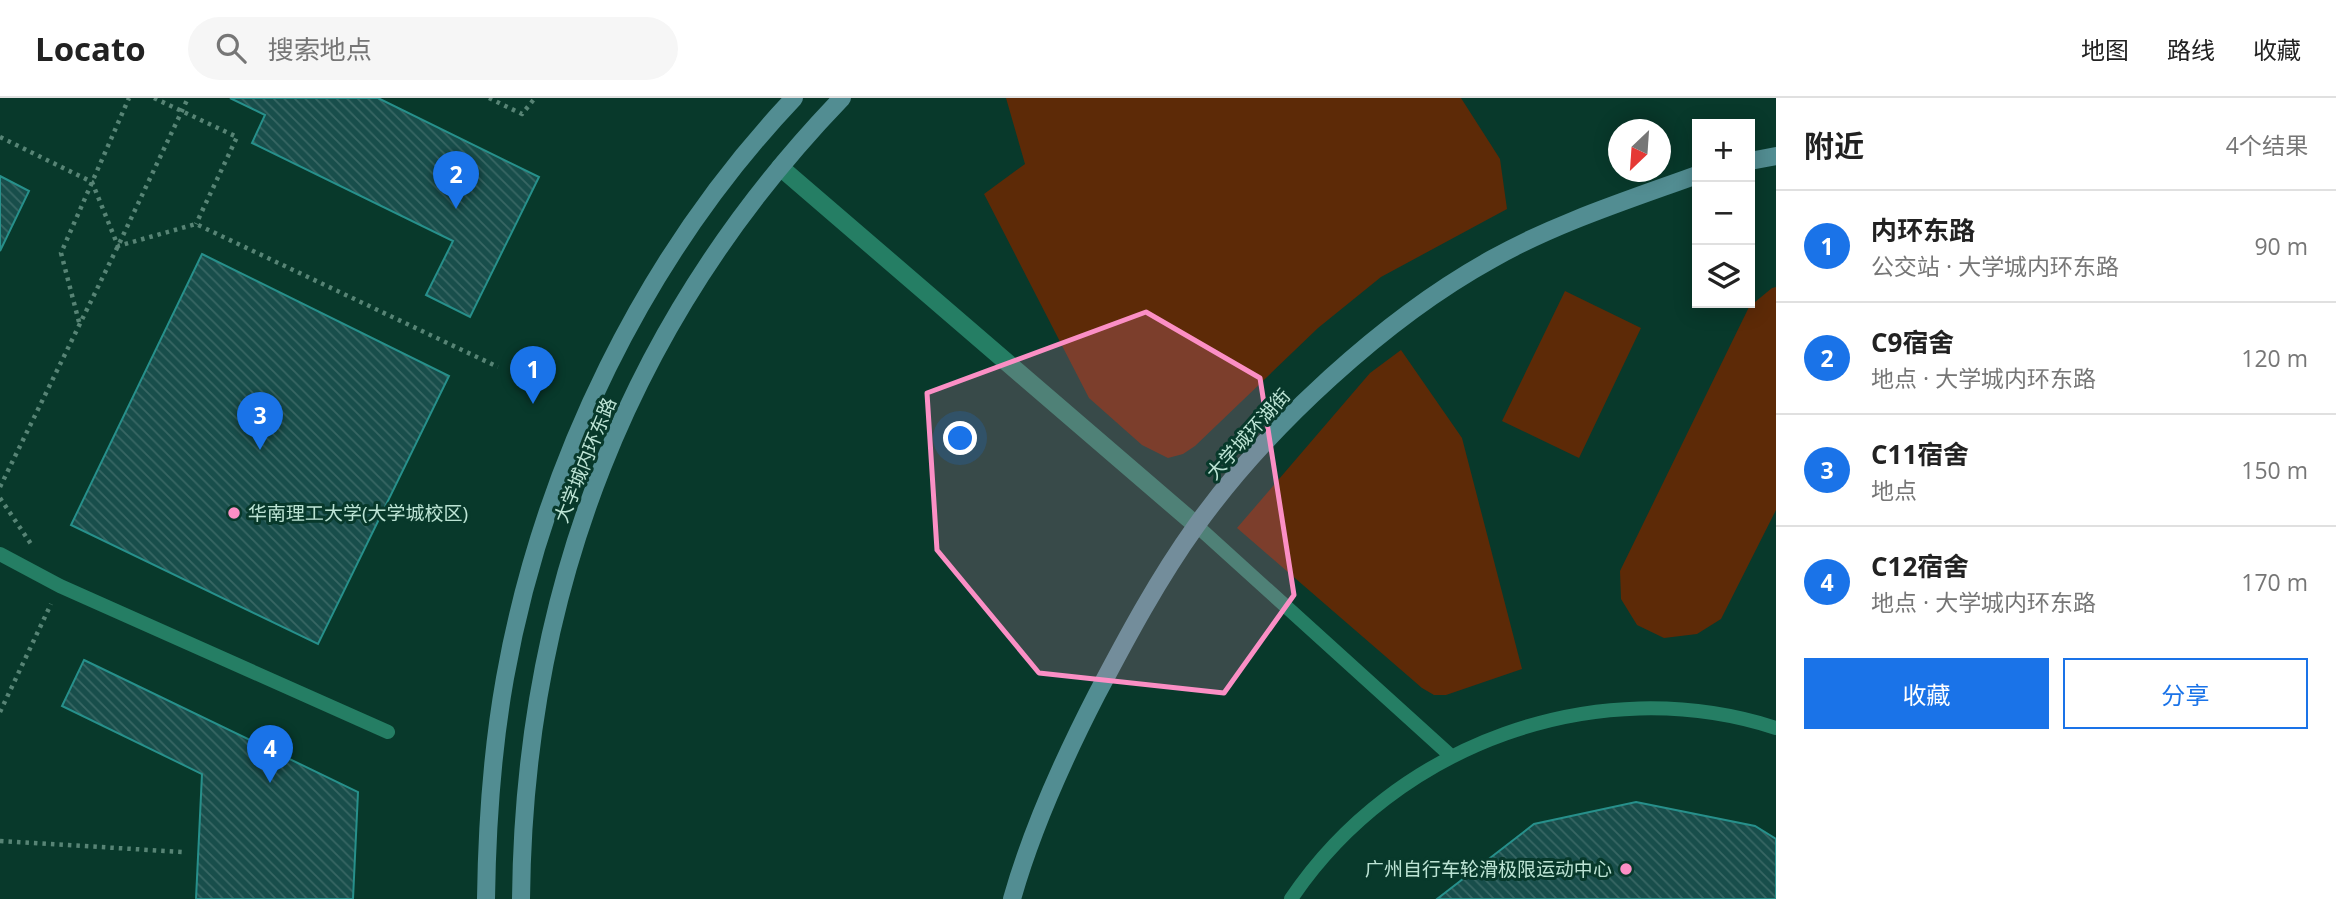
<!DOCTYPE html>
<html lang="zh">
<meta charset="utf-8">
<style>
body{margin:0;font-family:"Open Sans","Noto Sans SC",sans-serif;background:#f6f6f6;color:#222}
.controls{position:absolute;right:21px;top:21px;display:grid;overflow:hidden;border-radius:0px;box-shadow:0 4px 18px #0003}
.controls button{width:63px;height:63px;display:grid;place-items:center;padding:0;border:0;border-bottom:2px solid #e0e0e0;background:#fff;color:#222;font:35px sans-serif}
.compass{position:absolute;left:1608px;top:21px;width:63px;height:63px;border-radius:50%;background:#fff;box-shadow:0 4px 18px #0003;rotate:205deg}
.you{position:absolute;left:961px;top:341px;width:24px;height:24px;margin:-18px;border:5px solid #fff;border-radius:50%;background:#1a73e8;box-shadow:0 0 0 10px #1a73e833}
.badge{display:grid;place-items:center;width:46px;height:46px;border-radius:50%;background:#1a73e8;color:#fff;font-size:23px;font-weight:700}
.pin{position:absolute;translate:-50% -58px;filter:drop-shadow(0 2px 4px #0008)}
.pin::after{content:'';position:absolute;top:37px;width:24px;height:21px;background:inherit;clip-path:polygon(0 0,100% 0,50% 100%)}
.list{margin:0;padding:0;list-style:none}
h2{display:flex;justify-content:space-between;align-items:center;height:91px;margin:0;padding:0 28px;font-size:30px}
h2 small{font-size:23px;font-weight:400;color:#767676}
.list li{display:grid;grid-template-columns:46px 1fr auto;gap:21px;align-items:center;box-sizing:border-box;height:112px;padding:0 28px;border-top:2px solid #e0e0e0}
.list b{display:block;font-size:26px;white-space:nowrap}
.list p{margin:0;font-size:23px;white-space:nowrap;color:#767676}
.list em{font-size:23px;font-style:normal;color:#767676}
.actions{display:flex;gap:14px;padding:21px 28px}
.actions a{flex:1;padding:16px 0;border:2px solid #1a73e8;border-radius:0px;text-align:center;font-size:24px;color:#1a73e8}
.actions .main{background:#1a73e8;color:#fff}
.icon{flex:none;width:38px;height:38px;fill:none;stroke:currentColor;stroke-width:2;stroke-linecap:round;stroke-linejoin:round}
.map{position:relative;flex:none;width:1776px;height:801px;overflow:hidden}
header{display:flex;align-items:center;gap:42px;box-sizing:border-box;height:98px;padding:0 35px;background:#fff;border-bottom:2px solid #e0e0e0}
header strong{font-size:33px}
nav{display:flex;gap:38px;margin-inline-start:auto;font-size:24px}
.search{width:490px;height:63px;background:#f6f6f6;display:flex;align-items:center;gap:18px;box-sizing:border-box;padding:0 24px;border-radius:38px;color:#767676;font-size:26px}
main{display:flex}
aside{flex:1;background:#fff}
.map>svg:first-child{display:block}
.grass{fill:#5d2a07}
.building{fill:url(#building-back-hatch);stroke:#27908b;stroke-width:2}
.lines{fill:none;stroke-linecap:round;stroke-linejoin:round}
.path{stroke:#578475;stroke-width:4.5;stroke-dasharray:3.5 5;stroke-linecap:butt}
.lane{stroke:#257e64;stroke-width:14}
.street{stroke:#257e64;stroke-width:18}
.secondary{stroke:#528d92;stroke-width:18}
.marked{fill:#fb8fc5;fill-opacity:0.2;stroke:#fb8fc5;stroke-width:5;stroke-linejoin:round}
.poi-dot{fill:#fb8fc5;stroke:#08392b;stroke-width:2.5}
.labels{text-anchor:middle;stroke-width:6;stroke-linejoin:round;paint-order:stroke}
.street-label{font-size:19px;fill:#bde4d5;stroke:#08392b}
.poi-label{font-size:19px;fill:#bde4d5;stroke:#08392b;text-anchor:start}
</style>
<header>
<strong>Locato</strong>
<div class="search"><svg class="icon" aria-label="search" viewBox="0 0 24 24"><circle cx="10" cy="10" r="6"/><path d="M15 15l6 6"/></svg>搜索地点</div>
<nav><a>地图</a><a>路线</a><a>收藏</a></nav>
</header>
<main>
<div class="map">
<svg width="1776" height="801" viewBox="0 0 1776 801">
<defs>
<pattern id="building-back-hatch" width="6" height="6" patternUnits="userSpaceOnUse" patternTransform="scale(1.75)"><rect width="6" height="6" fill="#184e4b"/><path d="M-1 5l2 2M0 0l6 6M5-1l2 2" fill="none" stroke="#386764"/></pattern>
</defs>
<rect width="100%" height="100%" fill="#08392b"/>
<path class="grass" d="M 1006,0 L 1461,0 L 1500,61 L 1507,111 L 1381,179 L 1318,230 L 1195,348 L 1183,356 L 1168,360 L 1142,347 L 1089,300 L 984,96 L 1025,66 Z
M 1776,189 L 1776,412 L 1721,521 L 1697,536 L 1664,540 L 1637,527 L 1621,501 L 1620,473 L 1749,209 L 1772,190 Z
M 1565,193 L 1641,230 L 1579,360 L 1502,323 Z
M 1401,252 L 1462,340 L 1522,571 L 1446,597 L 1434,597 L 1422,590 L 1237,430 L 1370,275 Z"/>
<path class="building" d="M 230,0 L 378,0 L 539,79 L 470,219 L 426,197 L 453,143 L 252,45 L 265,17 Z
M 0,78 L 29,93 L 0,153 Z
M 202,156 L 449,278 L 318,546 L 71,427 Z
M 84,562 L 358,694 L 353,801 L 196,801 L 202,676 L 62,608 Z
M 1636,704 L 1755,728 L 1776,741 L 1776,801 L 1437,801 L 1534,726 Z"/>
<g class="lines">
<path class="path" d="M 154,0 L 237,39 L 196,126
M 489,0 L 522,16 L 535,0
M 0,39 L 92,84 L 118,148 L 196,126 L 498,269
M 79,224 L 61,155 L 129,0
M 0,389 L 118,148 L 188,0
M 0,400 L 31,446
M 0,614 L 51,506
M 0,743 L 183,754"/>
<path class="lane" d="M 1196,427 L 1451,658
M 0,456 L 60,488 L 388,634
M 1291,801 C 1395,646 1597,572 1776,630"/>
<path class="street" d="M 780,69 L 1196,427"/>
<path class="secondary" d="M 1750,63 L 1776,58
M 486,801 C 487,727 492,653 505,580 C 543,367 645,157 794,0
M 521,801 C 524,494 628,222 842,0
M 1012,801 C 1032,730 1063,662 1097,596 C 1127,539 1158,481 1196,428 C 1267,329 1385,220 1492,161 C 1556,125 1628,102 1697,77"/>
</g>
<path class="marked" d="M 1146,214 L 1260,280 L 1294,497 L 1224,595 L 1039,575 L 937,452 L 927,295 Z"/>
<g class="poi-dot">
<circle cx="234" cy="415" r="7"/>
<circle cx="1626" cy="771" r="7"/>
</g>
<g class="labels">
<g class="street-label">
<text transform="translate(1248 336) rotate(-48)" y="7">大学城环湖街</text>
<text transform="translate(585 362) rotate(-68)" y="7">大学城内环东路</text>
</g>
<g class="poi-label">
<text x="248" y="422">华南理工大学(大学城校区)</text>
<text x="1612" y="778" text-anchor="end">广州自行车轮滑极限运动中心</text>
</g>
</g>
</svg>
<div class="controls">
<button>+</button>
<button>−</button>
<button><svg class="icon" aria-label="layers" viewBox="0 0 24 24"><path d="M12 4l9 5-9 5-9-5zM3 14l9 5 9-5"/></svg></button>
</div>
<svg class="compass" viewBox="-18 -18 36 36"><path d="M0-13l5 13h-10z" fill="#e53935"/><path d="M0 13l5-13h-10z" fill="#767676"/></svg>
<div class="you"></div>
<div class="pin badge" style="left:533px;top:306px">1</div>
<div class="pin badge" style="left:456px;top:111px">2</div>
<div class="pin badge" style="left:260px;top:352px">3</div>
<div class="pin badge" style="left:270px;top:685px">4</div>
</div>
<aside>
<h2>附近<small>4个结果</small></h2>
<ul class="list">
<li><span class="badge">1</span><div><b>内环东路</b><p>公交站 · 大学城内环东路</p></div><em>90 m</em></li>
<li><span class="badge">2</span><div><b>C9宿舍</b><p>地点 · 大学城内环东路</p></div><em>120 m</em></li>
<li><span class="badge">3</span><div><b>C11宿舍</b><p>地点</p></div><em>150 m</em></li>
<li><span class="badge">4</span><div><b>C12宿舍</b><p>地点 · 大学城内环东路</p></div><em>170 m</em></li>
</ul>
<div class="actions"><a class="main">收藏</a><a>分享</a></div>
</aside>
</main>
